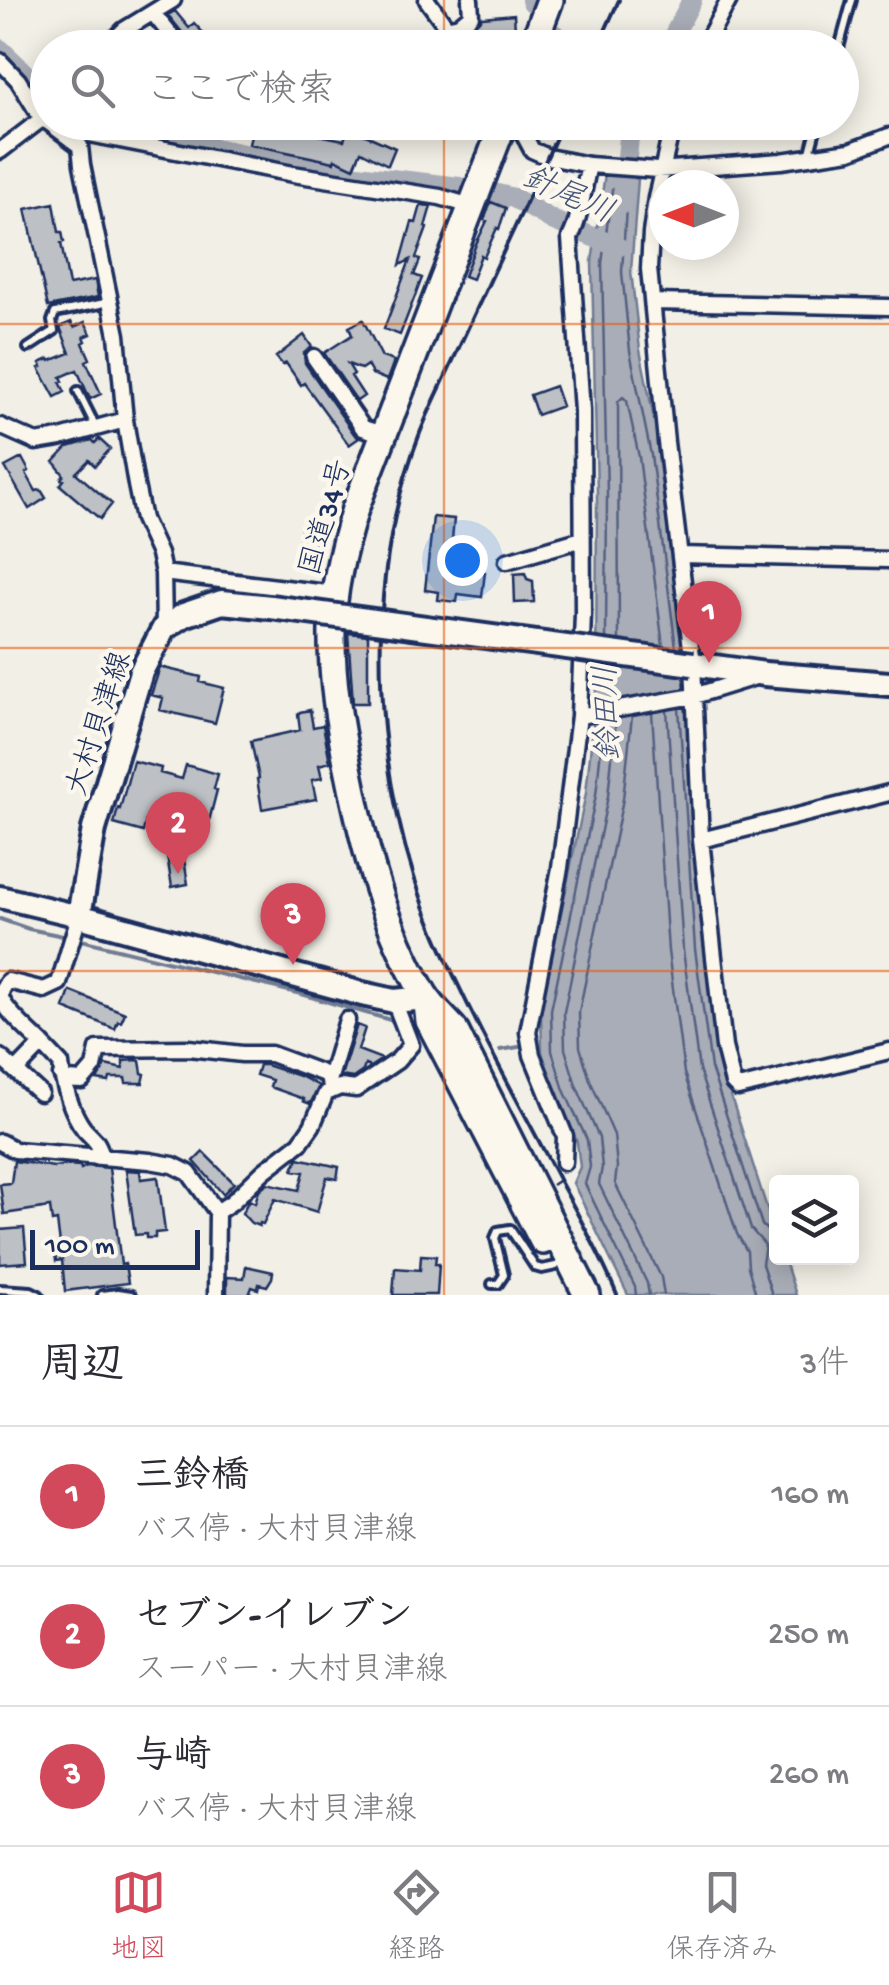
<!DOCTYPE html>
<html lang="ja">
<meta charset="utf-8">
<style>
body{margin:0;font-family:"Gochi Hand","Klee One",sans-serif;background:#f2f2f3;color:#2b2b33}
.controls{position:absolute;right:30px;bottom:30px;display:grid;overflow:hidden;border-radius:10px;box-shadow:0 5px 25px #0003}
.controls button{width:90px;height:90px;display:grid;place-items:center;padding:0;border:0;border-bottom:2px solid #e1e1e2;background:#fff;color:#2b2b33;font:50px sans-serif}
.compass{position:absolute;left:649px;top:170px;width:90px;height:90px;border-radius:50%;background:#fff;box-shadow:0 5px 25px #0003;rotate:270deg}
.scale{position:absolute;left:30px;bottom:25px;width:170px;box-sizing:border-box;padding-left:10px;border:5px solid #1b2f5e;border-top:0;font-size:28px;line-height:35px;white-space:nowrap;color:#1b2f5e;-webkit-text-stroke:8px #fbf7ec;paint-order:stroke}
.you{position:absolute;left:462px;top:560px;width:35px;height:35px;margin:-25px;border:8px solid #fff;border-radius:50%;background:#1a73e8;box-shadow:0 0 0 15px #1a73e833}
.badge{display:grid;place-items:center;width:65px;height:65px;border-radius:50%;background:#d1495b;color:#fff;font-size:32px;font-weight:700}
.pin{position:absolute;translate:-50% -82px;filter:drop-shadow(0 2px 5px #0008)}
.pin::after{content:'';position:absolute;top:52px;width:35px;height:30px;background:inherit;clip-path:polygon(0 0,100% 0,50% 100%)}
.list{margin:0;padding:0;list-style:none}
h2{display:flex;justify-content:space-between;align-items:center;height:130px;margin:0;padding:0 40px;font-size:42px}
h2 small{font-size:32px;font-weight:400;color:#7c7c81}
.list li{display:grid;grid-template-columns:65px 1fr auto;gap:30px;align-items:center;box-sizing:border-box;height:140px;padding:0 40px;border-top:2px solid #e1e1e2}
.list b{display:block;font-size:38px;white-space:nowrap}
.list p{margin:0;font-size:32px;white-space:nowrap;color:#7c7c81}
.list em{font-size:32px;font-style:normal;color:#7c7c81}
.icon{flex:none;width:55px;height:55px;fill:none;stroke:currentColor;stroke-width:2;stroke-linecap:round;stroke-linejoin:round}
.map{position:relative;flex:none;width:889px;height:1295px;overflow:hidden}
.search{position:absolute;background:#fff;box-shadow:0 5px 25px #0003;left:30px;right:30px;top:30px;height:110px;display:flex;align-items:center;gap:25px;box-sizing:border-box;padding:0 35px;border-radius:55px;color:#7c7c81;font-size:38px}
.sheet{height:550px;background:#fff}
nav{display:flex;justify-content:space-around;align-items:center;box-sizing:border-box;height:140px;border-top:2px solid #e1e1e2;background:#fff;font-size:28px;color:#7c7c81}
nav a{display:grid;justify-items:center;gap:5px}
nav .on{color:#d1495b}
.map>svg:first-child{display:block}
.water{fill:#a9adb7;stroke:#707b93;stroke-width:2.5}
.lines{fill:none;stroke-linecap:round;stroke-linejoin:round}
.shore{stroke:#546182;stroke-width:2.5}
.stream{stroke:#707b93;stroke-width:4}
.river{stroke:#a9adb7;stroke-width:20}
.building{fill:#bdc0c4;stroke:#1b2f5e;stroke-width:2.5}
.lane-casing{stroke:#1b2f5e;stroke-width:14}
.street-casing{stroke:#1b2f5e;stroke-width:21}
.secondary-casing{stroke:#1b2f5e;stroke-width:28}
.primary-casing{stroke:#1b2f5e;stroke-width:30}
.highway-casing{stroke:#1b2f5e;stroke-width:32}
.path{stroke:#1b2f5e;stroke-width:2.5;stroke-dasharray:8 8;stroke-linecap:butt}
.lane{stroke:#fbf7ec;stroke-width:6}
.street{stroke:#fbf7ec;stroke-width:14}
.secondary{stroke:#fbf7ec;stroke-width:20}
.primary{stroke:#fbf7ec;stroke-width:22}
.highway{stroke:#fbf7ec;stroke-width:25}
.rail{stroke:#1b2f5e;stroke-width:4}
.primary-bridge-casing{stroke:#1b2f5e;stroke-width:30;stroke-linecap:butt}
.primary-bridge{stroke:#fbf7ec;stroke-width:22}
.grid{fill:none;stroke:#e8590c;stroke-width:2.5;stroke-opacity:0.55}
.labels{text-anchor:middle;stroke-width:9;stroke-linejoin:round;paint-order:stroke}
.street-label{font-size:30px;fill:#1b2f5e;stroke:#fbf7ec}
.water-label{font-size:32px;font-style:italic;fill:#465579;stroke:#fbf7ec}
</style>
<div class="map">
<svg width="889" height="1295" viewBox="0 0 889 1295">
<rect width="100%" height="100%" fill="#f2efe6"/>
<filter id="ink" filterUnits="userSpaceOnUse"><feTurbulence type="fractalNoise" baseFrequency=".01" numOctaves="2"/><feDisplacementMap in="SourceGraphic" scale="20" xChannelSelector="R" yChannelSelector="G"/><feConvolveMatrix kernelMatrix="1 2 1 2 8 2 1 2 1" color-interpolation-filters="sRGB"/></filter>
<g filter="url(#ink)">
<path class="water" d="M 605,174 L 638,179 L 631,271 L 640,350 L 661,453 L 686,649 L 705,948 L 721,1066 L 776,1236 L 776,1258 L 784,1258 L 796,1295 L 628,1295 L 573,1183 L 580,1167 L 577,1142 L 555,1093 L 542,1052 L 541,1009 L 586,793 L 596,697 L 597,494 L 592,262 Z"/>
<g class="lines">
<path class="shore" d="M 606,638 L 607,494 L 602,263 L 612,190 L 618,186 L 624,187 L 627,191 L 622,272 L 630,351 L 651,455 L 676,648
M 619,640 L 618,402 L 623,397 L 627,401 L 639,457 L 663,646
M 679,708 L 695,949 L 711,1068 L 762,1225 L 768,1231 L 776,1232
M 667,710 L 683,950 L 699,1070 L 751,1229 L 765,1245 L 762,1264 L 772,1295
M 652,713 L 668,951 L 684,1073 L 737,1234 L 747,1251 L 748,1267 L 756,1295
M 632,716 L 623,799 L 579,1012 L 580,1047 L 590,1080 L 614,1135 L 617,1167 L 615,1183 L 661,1277 L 664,1295
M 616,719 L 608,796 L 564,1012 L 565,1049 L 576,1085 L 599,1138 L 602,1167 L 599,1184 L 647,1283 L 649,1295
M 604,721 L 596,795 L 551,1010 L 552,1051 L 564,1090 L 587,1140 L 590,1167 L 585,1184 L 635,1287 L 636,1295"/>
<path class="stream" d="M 0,919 L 29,929 L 68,937
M 77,939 L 301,994 L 397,1022
M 500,1050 L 525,1046"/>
<path class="river" d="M 531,0 L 532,2
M 556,35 L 575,48
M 667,48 L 692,0
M 0,49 L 21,69 L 48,102
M 86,122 L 332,172 L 460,187
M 493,193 L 514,198 L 554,221 L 618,247
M 622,204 L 629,138 L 635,122"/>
</g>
<path class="building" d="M 175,11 L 189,28 L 194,23 L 217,48 L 192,48 L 189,41 L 168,15 Z
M 514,14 L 516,45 L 503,46 L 502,36 L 488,37 L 478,46 L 467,32 L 482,17 Z
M 254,122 L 344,140 L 351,122 L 365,122 L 361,133 L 395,148 L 388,165 L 361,151 L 354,168 L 335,159 L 334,162 L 249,144 Z
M 491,202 L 506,208 L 499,229 L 497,228 L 484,257 L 481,255 L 472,279 L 464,276 L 476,244 L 487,221 L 484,220 Z
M 54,203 L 59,232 L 62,232 L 64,242 L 61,243 L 69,285 L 95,280 L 98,297 L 48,307 L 26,209 Z
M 421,205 L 431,206 L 425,227 L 427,228 L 416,258 L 420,260 L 414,275 L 422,278 L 400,335 L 384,329 L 410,260 L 400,265 L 412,222 L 416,223 Z
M 363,320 L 382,357 L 394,361 L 387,380 L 372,374 L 367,365 L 361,369 L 348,364 L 354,374 L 351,376 L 364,396 L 357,401 L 324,353 L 352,335 L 349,327 Z
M 71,322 L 74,327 L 85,322 L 91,334 L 84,337 L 86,341 L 83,343 L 90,359 L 86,361 L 101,394 L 90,399 L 77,370 L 61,377 L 63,381 L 60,382 L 65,392 L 55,397 L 39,368 L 42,367 L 40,363 L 49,359 L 50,361 L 70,353 L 60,327 Z
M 304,335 L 312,347 L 304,353 L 305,363 L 354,434 L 359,438 L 349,445 L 304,383 L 301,385 L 286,363 L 283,365 L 276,357 Z
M 555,386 L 562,406 L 537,415 L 530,395 Z
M 99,439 L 110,449 L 95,466 L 89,460 L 76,473 L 112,504 L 100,519 L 60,485 L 64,480 L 61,479 L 64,475 L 54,462 L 68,447 L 92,440 L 95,443 Z
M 22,458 L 29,471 L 26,473 L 36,491 L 41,490 L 46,498 L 29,509 L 5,467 Z
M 433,517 L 454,519 L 450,561 L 477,564 L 476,571 L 485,572 L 482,597 L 458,594 L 457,602 L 438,600 L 439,592 L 425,590 Z
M 302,527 L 317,530 L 316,535 L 318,535 L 310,565 L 295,562 Z
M 525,573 L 527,579 L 533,581 L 534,602 L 515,603 L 514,574 Z
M 348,633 L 368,635 L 368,703 L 353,703 Z
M 160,667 L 201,677 L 200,682 L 224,688 L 215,723 L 160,710 L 163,698 L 151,695 Z
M 310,710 L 313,727 L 323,725 L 330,762 L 319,765 L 322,778 L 312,780 L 316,799 L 262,809 L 257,779 L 259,778 L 251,741 L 300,730 L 298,714 L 300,712 Z
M 133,761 L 161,768 L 160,773 L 182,779 L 186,765 L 218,774 L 214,789 L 217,790 L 207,829 L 152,814 L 150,822 L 146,820 L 143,832 L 114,824 L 118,808 L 120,809 Z
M 183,853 L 188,884 L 172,887 L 167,856 Z
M 70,991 L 125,1013 L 121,1022 L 118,1021 L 115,1029 L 64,1008 Z
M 357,1025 L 365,1028 L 358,1050 L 382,1059 L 370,1067 L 365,1065 L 363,1071 L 353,1078 L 341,1076 Z
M 137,1060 L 140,1061 L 142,1073 L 145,1074 L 143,1083 L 126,1083 L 125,1078 L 110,1078 L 109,1082 L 97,1080 L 105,1065 L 123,1069 L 123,1061 Z
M 259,1065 L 266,1065 L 302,1077 L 319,1086 L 310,1104 L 303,1101 L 304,1099 L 270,1087 L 272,1080 L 256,1075 Z
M 203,1152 L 234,1183 L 223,1194 L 194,1161 Z
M 298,1158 L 339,1167 L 337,1179 L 327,1177 L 317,1212 L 275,1199 L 263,1224 L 260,1223 L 259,1226 L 251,1223 L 242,1213 L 249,1200 L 255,1203 L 259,1190 L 267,1183 L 299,1190 L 304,1172 L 293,1170 Z
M 14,1161 L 54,1167 L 66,1165 L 80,1166 L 81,1169 L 87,1166 L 109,1168 L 121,1265 L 125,1264 L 128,1283 L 65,1291 L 62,1260 L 56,1261 L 54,1245 L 60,1244 L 57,1221 L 52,1222 L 50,1207 L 4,1214 L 0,1184 L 11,1183 Z
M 126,1170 L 140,1171 L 141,1179 L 158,1177 L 165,1232 L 155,1233 L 155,1238 L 146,1238 L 146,1234 L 135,1235 Z
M 24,1228 L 27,1262 L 0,1264 L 0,1230 Z
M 421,1255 L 436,1256 L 435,1264 L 439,1264 L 437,1295 L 393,1295 L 395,1268 L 420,1270 Z
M 246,1266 L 273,1272 L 272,1278 L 267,1286 L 259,1284 L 258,1289 L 252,1287 L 249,1295 L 227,1295 L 227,1277 L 244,1278 Z"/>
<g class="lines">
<defs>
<path id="lane" d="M 839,48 L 852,0
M 809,156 L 818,122
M 28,348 L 54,331 L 52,321 L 55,313 L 110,302
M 78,391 L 96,427
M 492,1284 L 498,1284 L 504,1275 L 495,1238 L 498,1231 L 510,1229 L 535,1267 L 542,1269 L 556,1266
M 0,1289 L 31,1291 L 39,1295
M 102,1295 L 118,1293 L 131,1295"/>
<path id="street" d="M 427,0 L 462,48
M 153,13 L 181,48
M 446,28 L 459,25 L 471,15 L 470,0
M 106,48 L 124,30 L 173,0
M 703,48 L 729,0
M 0,61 L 18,80 L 42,119 L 48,122
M 48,122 L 80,146 L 82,165 L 117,335 L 125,420 L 136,485 L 143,519 L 159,554 L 163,573 L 164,628
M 171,122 L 175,127
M 517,122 L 532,150 L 548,157 L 589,165 L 658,170 L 781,161 L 850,151 L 889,136
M 673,122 L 656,198 L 651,233 L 649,269 L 666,442 L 693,664 L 701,840 L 724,1047 L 733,1083 L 738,1088 L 889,1051
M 73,138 L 84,133 L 293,174 L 440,197 L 471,206
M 0,151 L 47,115
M 654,302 L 889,307
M 314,357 L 363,428 L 382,434
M 0,426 L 36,442 L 60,438 L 125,420
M 680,555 L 889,560
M 507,561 L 582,539
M 163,573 L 335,594
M 579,716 L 694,696 L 755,677
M 701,840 L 889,793
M 42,1044 L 61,1064 C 62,1082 72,1114 84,1129 C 93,1139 100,1142 101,1157
M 0,1057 L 40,1093
M 16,1071 L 42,1044 C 32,1034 4,1010 1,997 C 0,990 4,986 8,981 L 44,990 L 59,983 L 79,916
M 61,1075 L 68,1080 L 82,1081 L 94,1067 L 98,1049 L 189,1048 L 242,1054 L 271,1054 L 330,1076
M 329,1081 L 347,1020
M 0,1142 L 15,1150 L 150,1161 L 173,1165 L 189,1173 L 217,1212 L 216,1295
M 564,1162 L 565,1136 L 532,1055 L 528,1032 L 560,868 L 579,716 L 583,614 L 582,411 L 570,238 C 581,216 583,189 589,165
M 217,1212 L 232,1202 L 264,1171 L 300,1143 L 312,1126 L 326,1093 L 340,1087 L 356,1089 L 397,1061 L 411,1045 L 394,1001"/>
<path id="secondary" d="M 0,897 L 79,916"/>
<path id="primary" d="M 271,607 L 222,602 L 184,615 L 164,628 L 141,672 L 94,829 L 79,916 L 362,994 L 394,1001 L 426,998
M 693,664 L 765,674 L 889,684"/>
<path id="highway" d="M 532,48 L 550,0
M 504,122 L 355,509 C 343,547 333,587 332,628 C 331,677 339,724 349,772 C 364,848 384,926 424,994 C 432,1007 444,1018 454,1029 L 587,1295
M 427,1004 L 429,1021 L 543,1241"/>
</defs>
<use href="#lane" class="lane-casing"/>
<use href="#street" class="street-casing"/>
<use href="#secondary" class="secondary-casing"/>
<use href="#primary" class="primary-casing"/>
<use href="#highway" class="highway-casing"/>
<path class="path" d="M 552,1185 L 558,1181 L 561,1172"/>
<use href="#lane" class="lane"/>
<use href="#street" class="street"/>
<use href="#secondary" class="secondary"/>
<use href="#primary" class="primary"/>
<use href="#highway" class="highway"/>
<path class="rail" d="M 597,48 L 619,0
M 563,122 C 530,196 495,269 461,343 C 448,373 432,402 420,433 C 360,587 371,785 436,936 C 473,1022 520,1104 563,1187 C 582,1222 602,1258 617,1295"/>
<defs>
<path id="primary-bridge" d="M 271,607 L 693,664"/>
</defs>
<use href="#primary-bridge" class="primary-bridge-casing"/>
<use href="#primary-bridge" class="primary-bridge"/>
</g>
</g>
<path class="grid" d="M 444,0 L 444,48M 444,122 L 444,1295M 0,324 L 889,324M 0,648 L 889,648M 0,971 L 889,971"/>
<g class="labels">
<g class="street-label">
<text transform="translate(324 517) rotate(-74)" y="10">国道34号</text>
<text transform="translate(97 723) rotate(-72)" y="10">大村貝津線</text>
</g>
<g class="water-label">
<text transform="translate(569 193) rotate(24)" y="11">針尾川</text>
<text transform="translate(605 713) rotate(-92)" y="11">鈴田川</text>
</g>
</g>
</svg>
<div class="controls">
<button><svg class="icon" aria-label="layers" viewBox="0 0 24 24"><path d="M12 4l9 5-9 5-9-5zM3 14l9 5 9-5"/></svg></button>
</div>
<svg class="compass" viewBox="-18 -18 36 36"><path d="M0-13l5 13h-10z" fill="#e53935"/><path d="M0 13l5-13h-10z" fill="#7c7c81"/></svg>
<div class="scale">100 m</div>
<div class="you"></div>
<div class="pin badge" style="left:709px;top:663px">1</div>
<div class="pin badge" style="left:178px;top:874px">2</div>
<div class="pin badge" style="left:293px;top:965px">3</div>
<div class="search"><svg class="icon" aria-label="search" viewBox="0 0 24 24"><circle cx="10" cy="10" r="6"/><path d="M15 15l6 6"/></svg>ここで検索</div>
</div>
<section class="sheet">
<h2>周辺<small>3件</small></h2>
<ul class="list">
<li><span class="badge">1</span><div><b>三鈴橋</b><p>バス停 · 大村貝津線</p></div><em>160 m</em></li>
<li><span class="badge">2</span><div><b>セブン-イレブン</b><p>スーパー · 大村貝津線</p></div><em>250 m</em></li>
<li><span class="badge">3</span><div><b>与崎</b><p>バス停 · 大村貝津線</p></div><em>260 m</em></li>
</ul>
</section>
<nav>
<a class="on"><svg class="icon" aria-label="map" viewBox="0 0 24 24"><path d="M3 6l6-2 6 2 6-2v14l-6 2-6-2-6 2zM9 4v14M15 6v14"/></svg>地図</a>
<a><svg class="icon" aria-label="directions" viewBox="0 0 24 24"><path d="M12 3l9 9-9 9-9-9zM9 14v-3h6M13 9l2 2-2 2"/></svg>経路</a>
<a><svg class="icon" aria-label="saved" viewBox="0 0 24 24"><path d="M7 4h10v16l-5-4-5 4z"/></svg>保存済み</a>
</nav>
